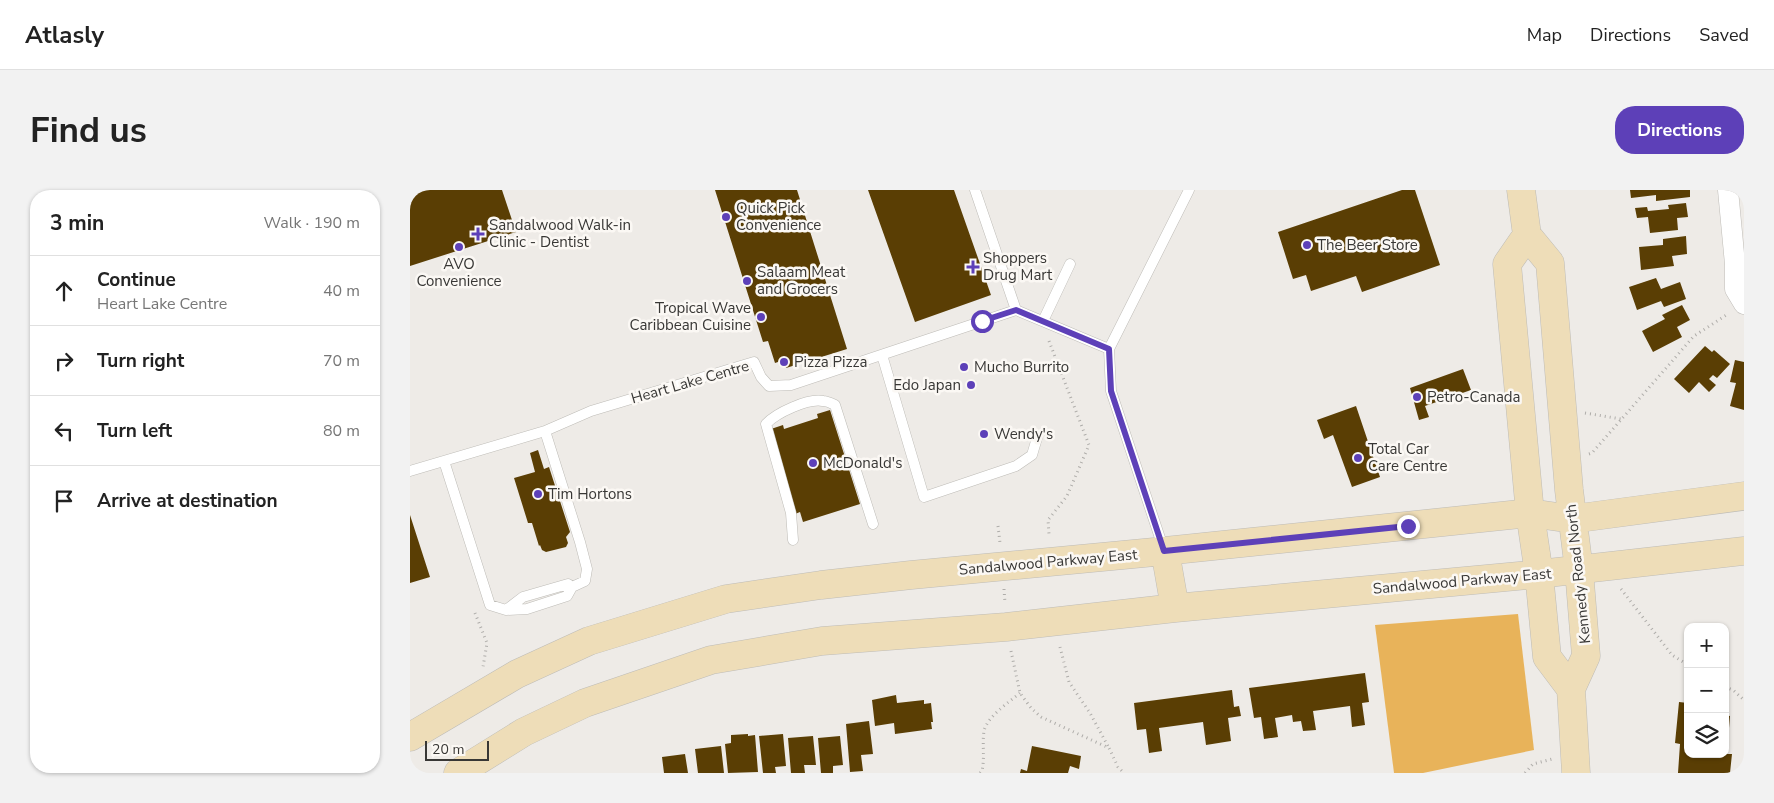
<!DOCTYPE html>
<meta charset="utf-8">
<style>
body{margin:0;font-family:"Nunito Sans",sans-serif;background:#f2f2f2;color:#222}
.controls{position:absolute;right:15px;bottom:15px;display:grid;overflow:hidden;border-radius:10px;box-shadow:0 1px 4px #0004}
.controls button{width:45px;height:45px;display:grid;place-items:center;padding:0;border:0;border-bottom:1px solid #e0e0e0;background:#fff;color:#222;font:25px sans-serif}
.scale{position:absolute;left:15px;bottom:12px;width:64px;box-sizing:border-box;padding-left:5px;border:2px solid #383735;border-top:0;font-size:14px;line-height:18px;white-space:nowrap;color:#383735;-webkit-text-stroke:4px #fbf8f4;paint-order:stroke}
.stop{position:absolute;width:15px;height:15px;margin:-11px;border:4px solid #5d40b8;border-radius:50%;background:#fff}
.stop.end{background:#5d40b8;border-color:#fff;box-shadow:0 1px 5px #0008}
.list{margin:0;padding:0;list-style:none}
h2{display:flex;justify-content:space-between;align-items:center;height:65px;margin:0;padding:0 20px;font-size:21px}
h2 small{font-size:16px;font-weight:400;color:#767676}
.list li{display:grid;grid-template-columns:32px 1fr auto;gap:15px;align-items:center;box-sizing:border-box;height:70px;padding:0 20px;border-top:1px solid #e0e0e0}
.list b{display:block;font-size:19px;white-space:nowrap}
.list p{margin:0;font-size:16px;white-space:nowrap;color:#767676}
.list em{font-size:16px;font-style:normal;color:#767676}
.icon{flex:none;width:28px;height:28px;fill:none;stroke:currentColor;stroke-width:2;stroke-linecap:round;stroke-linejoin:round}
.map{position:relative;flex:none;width:1334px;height:583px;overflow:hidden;border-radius:20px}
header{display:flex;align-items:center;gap:30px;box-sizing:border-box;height:70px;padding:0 25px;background:#fff;border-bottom:1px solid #e0e0e0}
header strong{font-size:24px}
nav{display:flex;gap:28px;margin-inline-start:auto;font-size:18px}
.intro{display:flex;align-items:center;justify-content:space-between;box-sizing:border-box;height:120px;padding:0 30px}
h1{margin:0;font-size:35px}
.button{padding:12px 22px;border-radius:20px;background:#5d40b8;color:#fff;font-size:18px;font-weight:700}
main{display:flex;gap:30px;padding:0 30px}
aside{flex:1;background:#fff;border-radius:20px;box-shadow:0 1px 4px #0004}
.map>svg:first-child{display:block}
.green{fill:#e8b35a}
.building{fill:#5a3e04}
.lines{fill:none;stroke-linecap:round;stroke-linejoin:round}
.service-casing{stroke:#bebcb7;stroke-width:11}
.minor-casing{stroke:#bebcb7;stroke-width:21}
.secondary-casing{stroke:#bebcb7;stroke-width:29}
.path{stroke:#afadaa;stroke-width:3;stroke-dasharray:1 4;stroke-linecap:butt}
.service{stroke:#fff;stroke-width:10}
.minor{stroke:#fff;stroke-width:20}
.secondary{stroke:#eeddb8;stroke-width:28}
.route{stroke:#5d40b8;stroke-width:6}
.poi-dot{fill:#5d40b8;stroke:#fbf8f4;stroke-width:2}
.labels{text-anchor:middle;stroke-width:5;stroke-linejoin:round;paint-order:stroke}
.poi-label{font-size:15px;fill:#383735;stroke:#fbf8f4;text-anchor:start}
.street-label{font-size:15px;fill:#383735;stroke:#fbf8f4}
</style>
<header>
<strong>Atlasly</strong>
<nav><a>Map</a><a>Directions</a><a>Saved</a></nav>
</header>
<div class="intro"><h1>Find us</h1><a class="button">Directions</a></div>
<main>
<aside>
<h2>3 min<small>Walk · 190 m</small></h2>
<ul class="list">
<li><svg class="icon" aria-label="ahead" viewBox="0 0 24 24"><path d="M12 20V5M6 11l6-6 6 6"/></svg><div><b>Continue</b><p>Heart Lake Centre</p></div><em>40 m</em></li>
<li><svg class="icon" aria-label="right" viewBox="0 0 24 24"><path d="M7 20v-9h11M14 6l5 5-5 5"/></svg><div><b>Turn right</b></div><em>70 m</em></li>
<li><svg class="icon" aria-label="left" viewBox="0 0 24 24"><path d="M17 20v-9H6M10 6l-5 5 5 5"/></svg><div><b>Turn left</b></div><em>80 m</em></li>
<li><svg class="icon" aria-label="arrive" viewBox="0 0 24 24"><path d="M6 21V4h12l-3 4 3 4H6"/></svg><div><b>Arrive at destination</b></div></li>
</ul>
</aside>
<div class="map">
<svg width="1334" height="583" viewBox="0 0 1334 583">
<rect width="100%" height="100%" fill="#eeebe7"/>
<path class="green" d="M 1108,424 L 1124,560 L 1013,583 L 984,583 L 965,435 Z"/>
<path class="building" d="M 0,0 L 92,0 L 106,42 L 0,76 Z
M 305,0 L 387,0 L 437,159 L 376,178 L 374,170 L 365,173 L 358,151 L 353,152 Z
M 458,0 L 544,0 L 581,105 L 505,132 Z
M 992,0 L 1005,0 L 1030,75 L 952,102 L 946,86 L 901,101 L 896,85 L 883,89 L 868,42 Z
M 1220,0 L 1280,0 L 1280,7 L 1246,11 L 1246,5 L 1221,8 Z
M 1276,13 L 1278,27 L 1267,28 L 1268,40 L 1240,43 L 1238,27 L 1227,28 L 1225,18 L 1237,17 L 1238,21 L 1259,19 L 1258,15 Z
M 1276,46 L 1277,64 L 1262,66 L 1264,76 L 1231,80 L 1229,57 L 1253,55 L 1253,49 Z
M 1246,88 L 1251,99 L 1270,92 L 1276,109 L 1254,117 L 1251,111 L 1227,120 L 1219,97 Z
M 1272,115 L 1280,130 L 1267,137 L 1272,147 L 1243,162 L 1232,141 L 1255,129 L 1252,125 Z
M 1295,156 L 1302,162 L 1304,160 L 1320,174 L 1307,188 L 1303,185 L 1299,189 L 1306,195 L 1299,202 L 1289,192 L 1279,203 L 1264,189 Z
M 1325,170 L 1334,172 L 1334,220 L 1320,216 L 1326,193 L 1320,192 Z
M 1053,179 L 1061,200 L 1015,216 L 1019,227 L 1009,230 L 1000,198 Z
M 946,216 L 970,287 L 942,297 L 923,245 L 914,249 L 907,230 Z
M 420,220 L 450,314 L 393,332 L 390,322 L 385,324 L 361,239 L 373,235 L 374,239 L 408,228 L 407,224 Z
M 128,260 L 134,279 L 139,277 L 160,342 L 156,347 L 158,353 L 156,357 L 136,362 L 132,360 L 130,355 L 129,356 L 122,333 L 118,333 L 104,288 L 125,282 L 120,263 Z
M 0,325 L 20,387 L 0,393 Z
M 955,483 L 959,512 L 952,513 L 955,535 L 942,537 L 940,516 L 903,521 L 906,540 L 893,541 L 891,531 L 883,532 L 882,525 L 865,528 L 868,547 L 854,549 L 851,527 L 844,528 L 839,498 Z
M 822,500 L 824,517 L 829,516 L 831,526 L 818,528 L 821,551 L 796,555 L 793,532 L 749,538 L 752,561 L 739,563 L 736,539 L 727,540 L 724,513 Z
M 486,505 L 487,513 L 514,510 L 514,514 L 521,513 L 523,532 L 521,532 L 522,539 L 485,544 L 484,533 L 465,536 L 462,510 Z
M 1269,512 L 1278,513 L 1278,564 L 1322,564 L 1320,583 L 1268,583 L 1270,554 L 1265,553 Z
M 1315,525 L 1320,526 L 1319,538 L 1315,538 Z
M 459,531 L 463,564 L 451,565 L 453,581 L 440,582 L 436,534 Z
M 338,544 L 338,546 L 345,545 L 348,582 L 318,583 L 315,554 L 321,553 L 321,545 Z
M 373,544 L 376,576 L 365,577 L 366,583 L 353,583 L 349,546 Z
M 403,546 L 406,575 L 394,575 L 395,583 L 381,583 L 378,548 Z
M 430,546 L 433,575 L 423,576 L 423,583 L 411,583 L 408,548 Z
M 311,556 L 314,583 L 288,583 L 285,559 Z
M 622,556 L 671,566 L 669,579 L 660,576 L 658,583 L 610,583 L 611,579 L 617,581 Z
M 275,564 L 278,583 L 254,583 L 252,567 Z"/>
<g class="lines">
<defs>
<path id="service" d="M 606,120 L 699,159
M 633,131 L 660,74
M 472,165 L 514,307 L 606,276 L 622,265 L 627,248
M 34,271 L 80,415 L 96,420 L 113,407 L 158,394 L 162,397 L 175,391 L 177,379 L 170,352 L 135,241
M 0,281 L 135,241 L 181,221 L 344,172 L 351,187 L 359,196 L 381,195 L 606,120 L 565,0
M 383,350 L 381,323 L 356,234 C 366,223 398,208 413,211 C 417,211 421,213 425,215 L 463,334
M 754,360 L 701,201 L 699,159 L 779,0
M 96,420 L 117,419 L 157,406 L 162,397"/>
<path id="minor" d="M 1318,0 L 1325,74 L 1325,99 L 1334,114"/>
<path id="secondary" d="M 1111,0 L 1117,45
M 1117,45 L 1140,73 L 1159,300 L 1169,380 L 1176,466 L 1161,499 L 1166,583
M 1117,45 L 1097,74 L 1120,323 L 1129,384 L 1137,467 L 1161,499
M 755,361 L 765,418
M 0,547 L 107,484 L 179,451 L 316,409 L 411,395 L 501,385 L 755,361 L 1120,323 L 1162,329 L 1334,306
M 48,583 L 114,542 L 175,513 L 301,470 L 412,451 L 596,437 L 765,418 L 1129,384 L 1334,361"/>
</defs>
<use href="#service" class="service-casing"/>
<use href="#minor" class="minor-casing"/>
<use href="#secondary" class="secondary-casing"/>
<path class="path" d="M 639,151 L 679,255 L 657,306 L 638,330 L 639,344
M 1175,223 L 1211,229
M 1179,264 L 1182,263 L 1284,146 L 1318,124
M 588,336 L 590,353
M 594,399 L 595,413
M 1211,399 L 1262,465 L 1278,475
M 65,423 L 77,453 L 73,477
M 650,457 L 659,492 L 680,523 L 699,558
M 601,461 L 610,503 L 621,518 L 631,527 L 699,558 L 708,577 L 714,583
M 1315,497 L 1323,500 L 1334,510
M 570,583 L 572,581 C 575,567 572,554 574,541 C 577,527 599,512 610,503
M 1115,583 L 1123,574 L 1142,569"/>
<use href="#service" class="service"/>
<use href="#minor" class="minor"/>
<use href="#secondary" class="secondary"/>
</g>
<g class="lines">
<path class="route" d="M 572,131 L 606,120 L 699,159 L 701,201 L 754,361 L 998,336"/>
</g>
<g class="poi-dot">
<circle cx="316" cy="27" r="5"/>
<path d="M65.5 36.5h5v5h5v5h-5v5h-5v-5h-5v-5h5z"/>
<circle cx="897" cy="55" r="5"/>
<circle cx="49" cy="57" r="5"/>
<path d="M560.5 69.5h5v5h5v5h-5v5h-5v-5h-5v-5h5z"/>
<circle cx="337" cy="91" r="5"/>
<circle cx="351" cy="127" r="5"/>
<circle cx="374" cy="172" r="5"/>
<circle cx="554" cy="177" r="5"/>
<circle cx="561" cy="195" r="5"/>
<circle cx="1007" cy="207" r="5"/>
<circle cx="574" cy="244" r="5"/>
<circle cx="948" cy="268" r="5"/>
<circle cx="403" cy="273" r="5"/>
<circle cx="128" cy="304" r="5"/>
</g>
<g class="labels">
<g class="poi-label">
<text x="326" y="23">Quick Pick<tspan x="326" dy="17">Convenience</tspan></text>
<text x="79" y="40">Sandalwood Walk-in<tspan x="79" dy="17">Clinic - Dentist</tspan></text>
<text x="907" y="60">The Beer Store</text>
<text x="573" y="73">Shoppers<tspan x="573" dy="17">Drug Mart</tspan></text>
<text x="49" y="79" text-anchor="middle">AVO<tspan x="49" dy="17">Convenience</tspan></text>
<text x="347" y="87">Salaam Meat<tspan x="347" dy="17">and Grocers</tspan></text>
<text x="341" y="123" text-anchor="end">Tropical Wave<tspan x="341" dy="17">Caribbean Cuisine</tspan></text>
<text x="384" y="177">Pizza Pizza</text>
<text x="564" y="182">Mucho Burrito</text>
<text x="551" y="200" text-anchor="end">Edo Japan</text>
<text x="1017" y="212">Petro-Canada</text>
<text x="584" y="249">Wendy's</text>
<text x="958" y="264">Total Car<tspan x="958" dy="17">Care Centre</tspan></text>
<text x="413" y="278">McDonald's</text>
<text x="138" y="309">Tim Hortons</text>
</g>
<g class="street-label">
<text transform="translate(280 192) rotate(-16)" y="5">Heart Lake Centre</text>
<text transform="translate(638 372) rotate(-5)" y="5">Sandalwood Parkway East</text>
<text transform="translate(1168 384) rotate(-96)" y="5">Kennedy Road North</text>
<text transform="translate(1052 391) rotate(-5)" y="5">Sandalwood Parkway East</text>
</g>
</g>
</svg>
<div class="controls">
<button>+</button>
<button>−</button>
<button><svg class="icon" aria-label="layers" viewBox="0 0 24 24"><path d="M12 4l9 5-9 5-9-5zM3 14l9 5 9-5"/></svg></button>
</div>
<div class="scale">20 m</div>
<div class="stop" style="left:572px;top:131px"></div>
<div class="stop end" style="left:998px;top:336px"></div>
</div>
</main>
